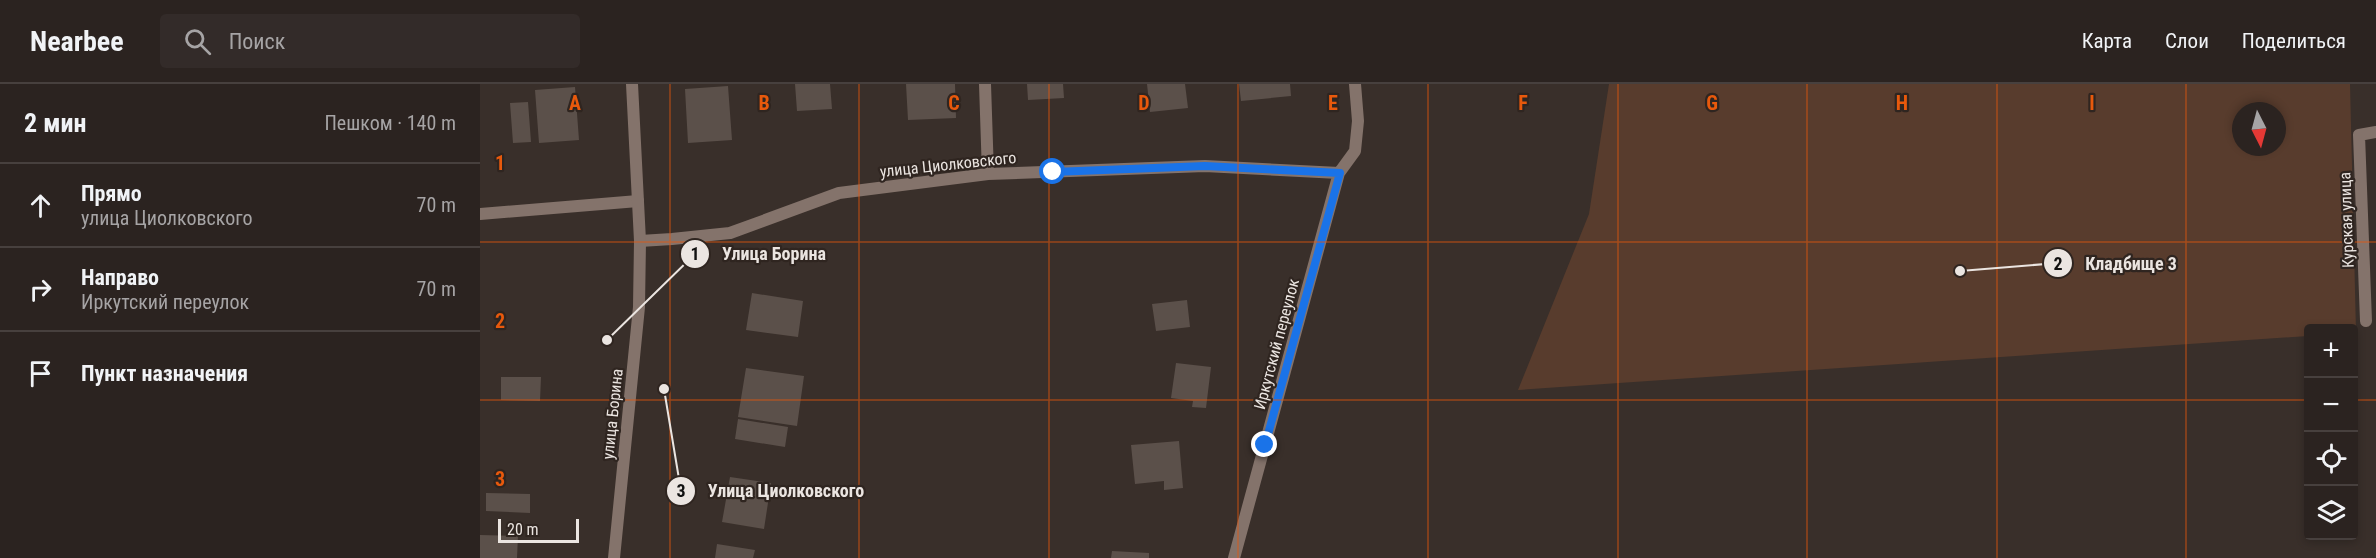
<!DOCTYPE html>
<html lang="ru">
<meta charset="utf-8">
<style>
body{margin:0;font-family:"Roboto Condensed",sans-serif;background:#332b29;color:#f1f3f6}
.controls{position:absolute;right:18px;bottom:18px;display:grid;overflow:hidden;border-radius:6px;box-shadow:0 3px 9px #0003}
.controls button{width:54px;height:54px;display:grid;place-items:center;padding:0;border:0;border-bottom:2px solid #47403e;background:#2b2320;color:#f1f3f6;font:30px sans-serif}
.compass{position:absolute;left:1752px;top:18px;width:54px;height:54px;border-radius:50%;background:#2b2320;box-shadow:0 3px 9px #0003;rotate:174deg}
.scale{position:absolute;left:18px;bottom:15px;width:81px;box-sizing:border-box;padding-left:6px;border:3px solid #ebe5e1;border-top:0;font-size:16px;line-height:21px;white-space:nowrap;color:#ebe5e1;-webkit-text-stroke:4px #2f2520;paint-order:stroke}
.stop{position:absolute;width:18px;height:18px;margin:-14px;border:4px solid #1a73e8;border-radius:50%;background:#fff}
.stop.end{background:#1a73e8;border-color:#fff;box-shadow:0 2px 6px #0008}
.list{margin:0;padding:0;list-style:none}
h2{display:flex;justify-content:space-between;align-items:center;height:78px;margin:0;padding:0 24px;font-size:26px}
h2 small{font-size:20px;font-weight:400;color:#a6a4a5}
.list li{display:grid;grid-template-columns:39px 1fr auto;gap:18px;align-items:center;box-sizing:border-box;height:84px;padding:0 24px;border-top:2px solid #47403e}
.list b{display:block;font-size:22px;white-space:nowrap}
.list p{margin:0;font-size:20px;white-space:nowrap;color:#a6a4a5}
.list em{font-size:20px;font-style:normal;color:#a6a4a5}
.icon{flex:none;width:33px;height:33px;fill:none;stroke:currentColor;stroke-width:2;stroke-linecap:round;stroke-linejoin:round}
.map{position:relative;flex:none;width:1896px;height:474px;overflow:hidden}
header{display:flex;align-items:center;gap:36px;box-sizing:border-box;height:84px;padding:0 30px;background:#2b2320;border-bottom:2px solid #47403e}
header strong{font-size:28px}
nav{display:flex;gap:33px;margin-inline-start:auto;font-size:21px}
.search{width:420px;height:54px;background:#332b29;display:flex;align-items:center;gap:15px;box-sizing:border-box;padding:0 21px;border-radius:6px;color:#a6a4a5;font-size:22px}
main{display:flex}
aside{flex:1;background:#2b2320}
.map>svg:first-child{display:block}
.green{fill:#583c2d;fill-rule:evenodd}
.building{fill:#5b504a}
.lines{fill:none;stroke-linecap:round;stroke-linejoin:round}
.minor{stroke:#84736b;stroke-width:12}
.tertiary{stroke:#84736b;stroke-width:12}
.route{stroke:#1a73e8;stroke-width:8}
.grid{fill:none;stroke:#e8590c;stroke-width:1.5;stroke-opacity:0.55}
.labels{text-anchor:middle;stroke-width:4.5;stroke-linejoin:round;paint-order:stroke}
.street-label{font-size:16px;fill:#ebe5e1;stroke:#2f2520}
.grid-label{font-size:20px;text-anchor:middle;font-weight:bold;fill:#e8590c;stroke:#2f2520;stroke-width:4.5;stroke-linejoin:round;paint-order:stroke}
.leader{fill:none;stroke:#ebe5e1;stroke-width:2}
.callout-dot{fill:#ebe5e1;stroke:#2f2520;stroke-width:2}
.mark-label{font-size:18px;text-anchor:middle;font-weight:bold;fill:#111}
.callout-label{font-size:18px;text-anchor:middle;font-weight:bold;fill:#ebe5e1;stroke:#2f2520;stroke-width:4.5;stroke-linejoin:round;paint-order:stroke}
</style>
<header>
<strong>Nearbee</strong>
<div class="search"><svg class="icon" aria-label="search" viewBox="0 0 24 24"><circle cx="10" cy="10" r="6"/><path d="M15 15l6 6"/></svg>Поиск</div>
<nav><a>Карта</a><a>Слои</a><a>Поделиться</a></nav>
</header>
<main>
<aside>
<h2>2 мин<small>Пешком · 140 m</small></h2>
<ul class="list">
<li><svg class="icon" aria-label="ahead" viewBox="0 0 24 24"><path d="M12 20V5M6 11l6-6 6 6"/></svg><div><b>Прямо</b><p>улица Циолковского</p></div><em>70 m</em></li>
<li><svg class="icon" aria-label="right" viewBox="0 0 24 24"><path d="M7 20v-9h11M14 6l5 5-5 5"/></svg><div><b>Направо</b><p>Иркутский переулок</p></div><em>70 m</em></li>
<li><svg class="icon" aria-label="arrive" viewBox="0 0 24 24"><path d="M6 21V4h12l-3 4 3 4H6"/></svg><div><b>Пункт назначения</b></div></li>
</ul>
</aside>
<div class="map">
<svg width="1896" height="474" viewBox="0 0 1896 474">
<rect width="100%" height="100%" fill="#392f2a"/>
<path class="green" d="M 1129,0 L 1870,0 L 1876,248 L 1874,248 L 1874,244 L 1828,244 L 1828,252 L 1038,306 L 1109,130 ZM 1761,27 L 1797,27 L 1797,63 L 1761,63 Z"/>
<path class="building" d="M 315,0 L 350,0 L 352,25 L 317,27 Z
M 426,0 L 475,0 L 476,34 L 428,36 Z
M 547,0 L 583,0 L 584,14 L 548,16 Z
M 667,0 L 705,0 L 708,24 L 670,28 Z
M 759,0 L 810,0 L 811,12 L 761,17 Z
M 248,2 L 252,56 L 208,59 L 205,5 Z
M 95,3 L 99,56 L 59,59 L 55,6 Z
M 48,18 L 51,58 L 33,59 L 30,19 Z
M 272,209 L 323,217 L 318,253 L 266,246 Z
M 707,216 L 710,243 L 676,247 L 672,220 Z
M 696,279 L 731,283 L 726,324 L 712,323 L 713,317 L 691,314 Z
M 266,284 L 324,292 L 317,342 L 258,333 Z
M 21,293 L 61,293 L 60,317 L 21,316 Z
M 258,335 L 308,343 L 305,363 L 255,355 Z
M 699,357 L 703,404 L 684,406 L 684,397 L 655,400 L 651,361 Z
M 250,393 L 291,399 L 284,445 L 242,438 Z
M 6,409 L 50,410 L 50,429 L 6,427 Z
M 0,451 L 38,452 L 37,474 L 0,474 Z
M 237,460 L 275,466 L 273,474 L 235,474 Z
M 632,467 L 669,469 L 669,474 L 631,474 Z"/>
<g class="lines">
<path class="minor" d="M 505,0 L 508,90
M 0,130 L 158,117
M 160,157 L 192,155 L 250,149 L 359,109 L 508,90 L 725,82 L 859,89
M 1886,237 L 1879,51 L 1896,48
M 754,474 L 859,89 L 875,67 L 878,37 L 875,0"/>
<path class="tertiary" d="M 134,474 L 159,223 L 160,157 L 152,0"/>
</g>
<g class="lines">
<path class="route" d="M 573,88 L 725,82 L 860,89 L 785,361"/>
</g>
<path class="grid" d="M 190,0 L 190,474M 379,0 L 379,474M 569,0 L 569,474M 758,0 L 758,474M 948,0 L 948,474M 1138,0 L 1138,474M 1327,0 L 1327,474M 1517,0 L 1517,474M 1706,0 L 1706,474M 0,158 L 1896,158M 0,316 L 1828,316M 1874,316 L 1896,316"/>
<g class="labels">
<g class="street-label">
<text transform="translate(468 80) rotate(-6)" y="6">улица Циолковского</text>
<text transform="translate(1866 136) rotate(-92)" y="6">Курская улица</text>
<text transform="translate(796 260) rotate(-75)" y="6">Иркутский переулок</text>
<text transform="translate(132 330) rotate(-84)" y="6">улица Борина</text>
</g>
</g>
<g class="grid-label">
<text x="95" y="26">A</text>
<text x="284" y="26">B</text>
<text x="474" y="26">C</text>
<text x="664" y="26">D</text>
<text x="853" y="26">E</text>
<text x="1043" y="26">F</text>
<text x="1232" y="26">G</text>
<text x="1422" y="26">H</text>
<text x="1612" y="26">I</text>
<text x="20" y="86">1</text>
<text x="20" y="244">2</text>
<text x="20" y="402">3</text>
</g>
<path class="leader" d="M127 256L215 170M1480 187L1578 179M184 305L201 407"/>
<g class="callout-dot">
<circle cx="127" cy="256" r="6"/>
<circle cx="1480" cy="187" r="6"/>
<circle cx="184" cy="305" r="6"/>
<circle cx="215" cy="170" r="15"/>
<circle cx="1578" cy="179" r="15"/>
<circle cx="201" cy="407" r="15"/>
</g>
<g class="mark-label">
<text x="215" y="176">1</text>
<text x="1578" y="186">2</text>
<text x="201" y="413">3</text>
</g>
<g class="callout-label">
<text x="294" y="176">Улица Борина</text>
<text x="1651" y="186">Кладбище 3</text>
<text x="306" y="413">Улица Циолковского</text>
</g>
</svg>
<div class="controls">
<button>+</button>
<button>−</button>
<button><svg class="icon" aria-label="locate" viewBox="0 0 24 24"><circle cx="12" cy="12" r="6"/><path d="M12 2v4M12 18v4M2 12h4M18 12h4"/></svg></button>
<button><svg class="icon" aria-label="layers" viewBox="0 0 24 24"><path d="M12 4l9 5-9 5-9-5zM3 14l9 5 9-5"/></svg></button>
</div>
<svg class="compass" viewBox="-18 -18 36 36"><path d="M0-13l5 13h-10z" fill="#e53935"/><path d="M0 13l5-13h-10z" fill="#a6a4a5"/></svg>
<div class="scale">20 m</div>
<div class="stop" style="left:573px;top:88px"></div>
<div class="stop end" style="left:785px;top:361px"></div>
</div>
</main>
